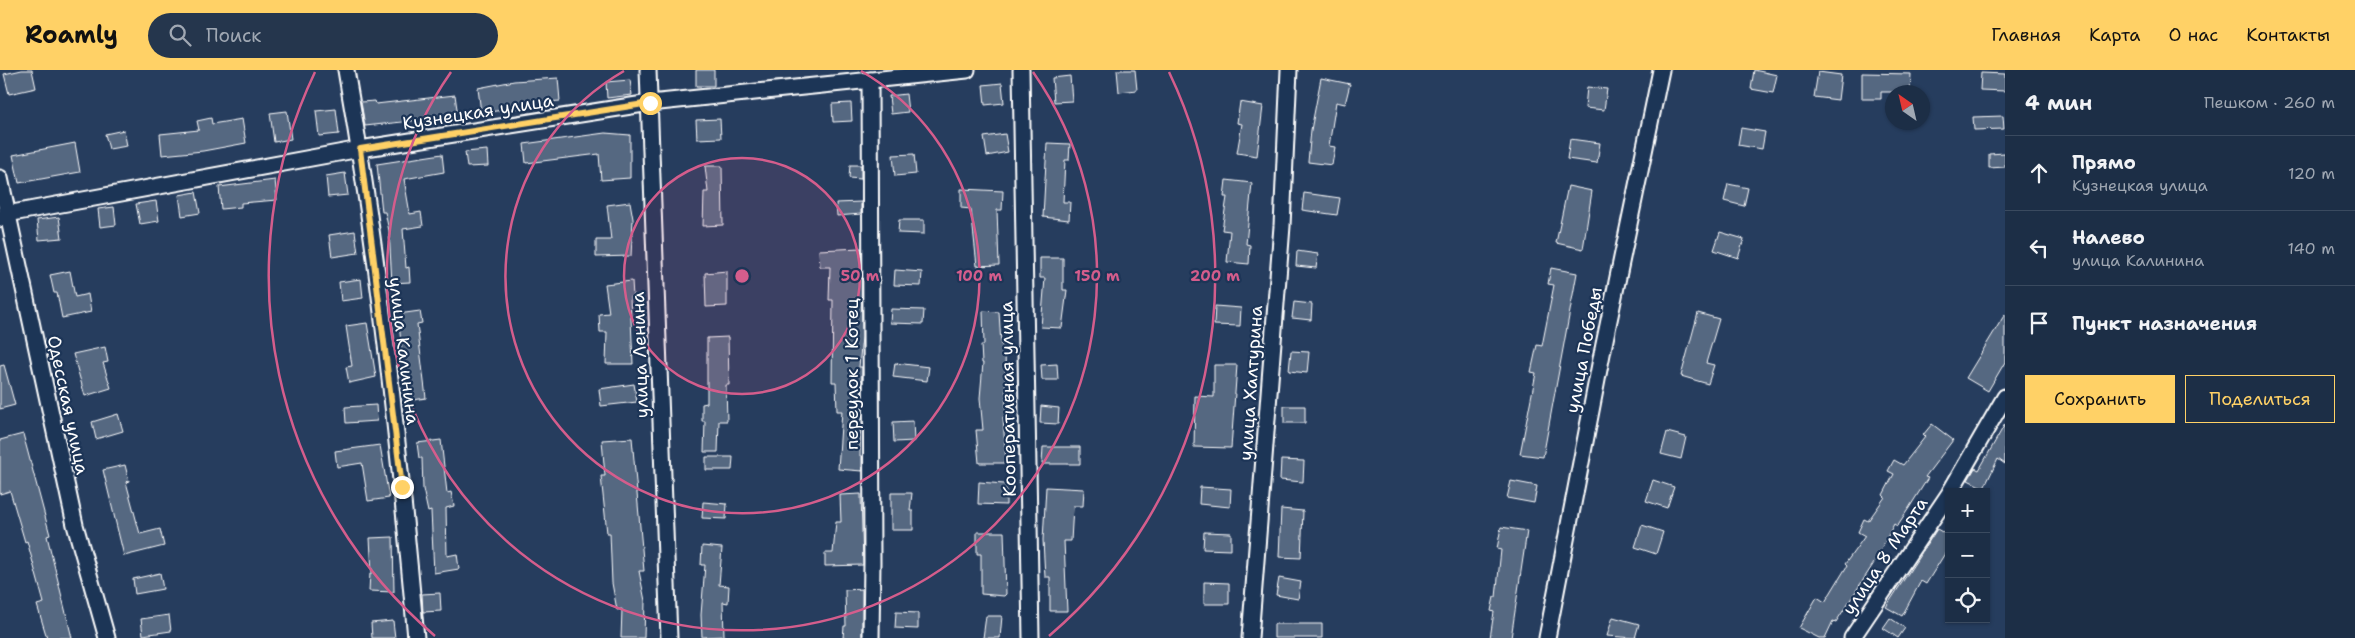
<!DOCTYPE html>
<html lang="ru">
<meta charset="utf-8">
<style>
body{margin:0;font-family:"Shantell Sans",sans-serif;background:#25364d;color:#f1f3f6}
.controls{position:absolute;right:15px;bottom:15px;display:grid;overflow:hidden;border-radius:0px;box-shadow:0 1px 4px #0004}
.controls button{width:45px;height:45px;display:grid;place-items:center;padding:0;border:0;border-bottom:1px solid #3a4a5f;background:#1c2e46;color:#f1f3f6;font:25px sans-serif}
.compass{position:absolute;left:1885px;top:15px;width:45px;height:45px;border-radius:50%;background:#1c2e46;box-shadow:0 1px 4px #0004;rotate:326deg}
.stop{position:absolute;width:15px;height:15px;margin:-11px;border:4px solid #ffd166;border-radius:50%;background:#fff}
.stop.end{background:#ffd166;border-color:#fff;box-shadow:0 1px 5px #0008}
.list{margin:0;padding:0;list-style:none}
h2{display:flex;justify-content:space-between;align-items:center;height:65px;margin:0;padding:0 20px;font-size:21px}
h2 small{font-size:16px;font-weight:400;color:#a0a8b3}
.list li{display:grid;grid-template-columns:32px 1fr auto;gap:15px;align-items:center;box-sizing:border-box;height:75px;padding:0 20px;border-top:1px solid #3a4a5f}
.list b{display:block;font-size:19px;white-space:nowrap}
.list p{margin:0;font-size:16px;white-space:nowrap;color:#a0a8b3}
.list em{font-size:16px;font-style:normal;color:#a0a8b3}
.actions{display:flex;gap:10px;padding:15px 20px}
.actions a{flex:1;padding:11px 0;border:1px solid #ffd166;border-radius:0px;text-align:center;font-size:18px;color:#ffd166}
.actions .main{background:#ffd166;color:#111}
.icon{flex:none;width:28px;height:28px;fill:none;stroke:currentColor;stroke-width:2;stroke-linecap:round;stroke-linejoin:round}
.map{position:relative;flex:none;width:2005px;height:568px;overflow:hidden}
header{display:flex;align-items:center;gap:30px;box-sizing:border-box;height:70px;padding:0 25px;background:#ffd166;color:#111}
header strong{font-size:24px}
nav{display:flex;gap:28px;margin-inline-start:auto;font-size:18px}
.search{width:350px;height:45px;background:#25364d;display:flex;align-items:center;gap:12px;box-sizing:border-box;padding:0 18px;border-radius:28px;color:#a0a8b3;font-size:19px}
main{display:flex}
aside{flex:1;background:#1c2e46}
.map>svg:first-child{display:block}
.building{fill:#556781;stroke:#fff}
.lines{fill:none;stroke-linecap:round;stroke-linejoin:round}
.minor-casing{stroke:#fff;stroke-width:19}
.minor{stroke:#1d3557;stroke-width:15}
.route{stroke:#ffd166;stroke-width:6}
.ring{fill:none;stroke:#d45d8c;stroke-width:2.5}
.labels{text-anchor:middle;stroke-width:4.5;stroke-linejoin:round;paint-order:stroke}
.street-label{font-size:18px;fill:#fff;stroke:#1d3557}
.centre{fill:#d45d8c;stroke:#1d3557;stroke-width:2.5}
.ring-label{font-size:15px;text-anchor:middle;font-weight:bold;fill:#d45d8c;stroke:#1d3557;stroke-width:4.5;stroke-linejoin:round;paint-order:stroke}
</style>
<header>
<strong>Roamly</strong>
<div class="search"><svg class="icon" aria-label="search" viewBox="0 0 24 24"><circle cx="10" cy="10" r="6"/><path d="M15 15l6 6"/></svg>Поиск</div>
<nav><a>Главная</a><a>Карта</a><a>О нас</a><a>Контакты</a></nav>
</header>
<main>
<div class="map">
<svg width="2005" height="568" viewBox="0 0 2005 568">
<rect width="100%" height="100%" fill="#263d5e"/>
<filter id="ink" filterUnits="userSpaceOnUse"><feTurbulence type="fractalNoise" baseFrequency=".02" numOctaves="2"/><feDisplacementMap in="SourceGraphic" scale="10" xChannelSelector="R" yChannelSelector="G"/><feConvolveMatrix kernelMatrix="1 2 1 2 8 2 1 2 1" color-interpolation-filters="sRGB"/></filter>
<g filter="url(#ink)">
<path class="building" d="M 22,0 L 32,0 L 36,18 L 9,24 L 4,4 Z
M 696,0 L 714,0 L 714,16 L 696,16 Z
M 1117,0 L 1135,0 L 1137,20 L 1119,22 Z
M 1754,0 L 1777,5 L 1773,23 L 1751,19 Z
M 1818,2 L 1841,5 L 1838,30 L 1814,27 Z
M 1862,3 L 1911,4 L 1910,22 L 1881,22 L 1881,29 L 1862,29 Z
M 1981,3 L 2005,4 L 2005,21 L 1980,20 Z
M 1070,6 L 1072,31 L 1054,32 L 1052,8 Z
M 558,8 L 560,31 L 534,33 L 534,36 L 481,43 L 478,18 L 514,11 Z
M 1321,8 L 1350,14 L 1345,34 L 1336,32 L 1329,76 L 1335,77 L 1332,95 L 1308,92 L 1311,60 Z
M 630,10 L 632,25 L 607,28 L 606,12 Z
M 1002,13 L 1004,33 L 985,35 L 983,15 Z
M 1587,17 L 1607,19 L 1604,40 L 1585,38 Z
M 906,24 L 908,42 L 891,44 L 889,26 Z
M 455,25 L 458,46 L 365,56 L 361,32 L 375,31 L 376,34 Z
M 1240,32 L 1263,36 L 1257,86 L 1237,83 L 1242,54 L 1237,53 Z
M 851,33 L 852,51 L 833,52 L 832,34 Z
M 336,39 L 339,64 L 319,66 L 316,41 Z
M 287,41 L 291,69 L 274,72 L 270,43 Z
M 2003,46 L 2004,59 L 1974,60 L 1973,47 Z
M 211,48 L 212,54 L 242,49 L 246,73 L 203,81 L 162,85 L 160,64 L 199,60 L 197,51 Z
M 720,49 L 721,68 L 697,69 L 696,50 Z
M 1741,58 L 1765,62 L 1762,79 L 1738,75 Z
M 124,60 L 127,76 L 109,79 L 105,64 Z
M 605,63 L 630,65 L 630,108 L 601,110 L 599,84 L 526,93 L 524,74 Z
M 1005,64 L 1008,82 L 987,86 L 984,67 Z
M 1570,69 L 1600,73 L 1597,93 L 1567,89 Z
M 75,73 L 80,102 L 19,113 L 13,85 Z
M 1047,73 L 1070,74 L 1069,90 L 1065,90 L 1063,132 L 1070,132 L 1069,150 L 1043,147 Z
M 487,80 L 488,96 L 467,97 L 465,82 Z
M 2005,83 L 2005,97 L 1989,98 L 1989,84 Z
M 442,84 L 444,102 L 404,109 L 410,144 L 421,142 L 423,156 L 403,159 L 406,198 L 409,197 L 410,212 L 392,213 L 389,161 L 385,142 L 382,142 L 377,94 Z
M 914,84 L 916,104 L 895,106 L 893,85 Z
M 850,95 L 861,95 L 861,109 L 849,108 Z
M 705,96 L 722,96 L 723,155 L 703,156 L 704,122 L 708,122 Z
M 345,103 L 348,125 L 328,127 L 326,106 Z
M 275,110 L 277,130 L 241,133 L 241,137 L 221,139 L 219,117 Z
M 1226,110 L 1252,113 L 1246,174 L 1250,175 L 1249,194 L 1227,192 L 1230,161 L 1222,160 L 1227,127 L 1224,127 Z
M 1728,114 L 1748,118 L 1744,136 L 1724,131 Z
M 1568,116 L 1592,121 L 1583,179 L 1556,173 Z
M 961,119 L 1003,121 L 1002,140 L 997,140 L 999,195 L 977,196 L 971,139 L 961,138 Z
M 196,122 L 200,143 L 182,146 L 179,125 Z
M 1304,123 L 1340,128 L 1337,145 L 1302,140 Z
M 156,131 L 159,151 L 140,154 L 136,134 Z
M 630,132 L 633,149 L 631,186 L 596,187 L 596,170 L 611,170 L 607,135 Z
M 861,132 L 861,144 L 837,146 L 836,133 Z
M 114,137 L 116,155 L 100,157 L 98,139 Z
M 59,147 L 62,168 L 39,170 L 37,150 Z
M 899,150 L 924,150 L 924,164 L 898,163 Z
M 355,161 L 358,183 L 332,187 L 329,165 Z
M 1720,162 L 1744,169 L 1738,188 L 1714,180 Z
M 861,178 L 862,267 L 859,297 L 862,297 L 860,386 L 862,386 L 862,401 L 838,399 L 842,341 L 837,341 L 836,312 L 832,312 L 833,230 L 829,230 L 830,197 L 820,197 L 819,180 Z
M 1297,181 L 1318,184 L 1316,198 L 1296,196 Z
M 1040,188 L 1063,188 L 1063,220 L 1067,220 L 1062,258 L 1041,257 L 1045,208 L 1040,208 Z
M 1551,198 L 1577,203 L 1543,387 L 1520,384 L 1536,303 L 1531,302 L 1537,275 L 1542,276 L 1554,215 L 1548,214 Z
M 895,200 L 922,202 L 921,216 L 894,215 Z
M 70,201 L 75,227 L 88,224 L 91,242 L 62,248 L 57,223 L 54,223 L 50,205 Z
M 727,201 L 727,236 L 706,237 L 705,203 Z
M 361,209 L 363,228 L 341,231 L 339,212 Z
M 632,211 L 633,227 L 630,227 L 633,294 L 606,294 L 607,262 L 600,262 L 599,244 L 609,243 L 605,214 Z
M 1294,232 L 1312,234 L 1311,250 L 1292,248 Z
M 1215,236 L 1241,238 L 1240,256 L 1214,255 Z
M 891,239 L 924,240 L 923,254 L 890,253 Z
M 420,241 L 422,253 L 417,254 L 426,328 L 407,331 L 398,244 Z
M 983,241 L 999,242 L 1001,275 L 1005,274 L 1006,347 L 1003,347 L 1006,393 L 979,393 L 976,360 L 983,360 L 980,328 L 983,293 L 982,293 L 981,275 L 984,275 Z
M 1698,243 L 1719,249 L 1706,293 L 1714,295 L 1708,314 L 1681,306 Z
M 2005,244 L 2005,292 L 1988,321 L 1966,308 Z
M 367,253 L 376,307 L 349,313 L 346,297 L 352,296 L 346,256 Z
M 728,267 L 729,315 L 726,315 L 727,351 L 719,351 L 718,382 L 704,382 L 705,351 L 702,351 L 702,334 L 707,333 L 707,268 Z
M 105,277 L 108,292 L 103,293 L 111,318 L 85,326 L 73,284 Z
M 1291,281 L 1309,282 L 1307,303 L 1289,301 Z
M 895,293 L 929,297 L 927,311 L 893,307 Z
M 1057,294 L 1058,310 L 1042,310 L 1041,295 Z
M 4,295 L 15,335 L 0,339 L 0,296 Z
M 1214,295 L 1237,295 L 1231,378 L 1194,377 L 1195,326 L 1214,327 Z
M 634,314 L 637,332 L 601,336 L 599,319 Z
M 376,335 L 377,351 L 346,353 L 345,337 Z
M 1041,336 L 1059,338 L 1058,354 L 1040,353 Z
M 1284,336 L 1305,336 L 1305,353 L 1284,353 Z
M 118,344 L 123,361 L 96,369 L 92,352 Z
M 913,351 L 914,371 L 894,372 L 893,352 Z
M 1932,354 L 1953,370 L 1925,407 L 1928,408 L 1909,438 L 1897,456 L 1894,454 L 1874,493 L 1836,552 L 1833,551 L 1825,568 L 1819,568 L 1799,558 L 1817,527 L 1825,532 L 1847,496 L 1845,494 L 1865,466 L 1858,462 L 1864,449 L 1868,451 L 1885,427 L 1883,425 L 1894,404 L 1888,401 L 1894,390 L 1903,395 L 1925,367 L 1923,365 Z
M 2005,354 L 2005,394 L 1998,389 L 1984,418 L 1968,410 L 1975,398 L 1979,400 Z
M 1667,362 L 1686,367 L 1681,389 L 1661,384 Z
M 23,364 L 50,465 L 47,466 L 72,568 L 47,568 L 37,535 L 44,533 L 27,471 L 25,472 L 10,421 L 0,424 L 0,370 Z
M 632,368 L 644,501 L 639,501 L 645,531 L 644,568 L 621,568 L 622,539 L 617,540 L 612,513 L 610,463 L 607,463 L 601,406 L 605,406 L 602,370 Z
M 441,370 L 447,423 L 451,422 L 454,436 L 446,438 L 447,486 L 457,484 L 459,499 L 434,503 L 431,441 L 428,442 L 423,419 L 422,388 L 419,388 L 417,373 Z
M 380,375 L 389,428 L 368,431 L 362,393 L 337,397 L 335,381 Z
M 1043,377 L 1080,377 L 1080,394 L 1042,394 Z
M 706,387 L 733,387 L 732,400 L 706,400 Z
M 1281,390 L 1304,391 L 1303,412 L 1280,410 Z
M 125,395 L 129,411 L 126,412 L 140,464 L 160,459 L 164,476 L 124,486 L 103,400 Z
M 1653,410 L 1674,417 L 1667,438 L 1646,431 Z
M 1511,411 L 1537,416 L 1534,433 L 1507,428 Z
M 979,412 L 1004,414 L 1006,416 L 1006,435 L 978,434 Z
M 1046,417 L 1084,419 L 1083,436 L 1073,436 L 1071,471 L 1064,471 L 1067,541 L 1050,541 L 1050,507 L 1045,507 L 1043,470 Z
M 1200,417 L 1231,419 L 1230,437 L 1199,434 Z
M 891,423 L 912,423 L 910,441 L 913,441 L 913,460 L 891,460 Z
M 861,424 L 863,495 L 825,496 L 825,483 L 833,483 L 836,452 L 841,452 L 840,425 Z
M 703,432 L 727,434 L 726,449 L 702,448 Z
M 1281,439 L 1303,441 L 1301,488 L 1279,487 Z
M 1642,455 L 1663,462 L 1656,484 L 1635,477 Z
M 1501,457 L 1527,461 L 1511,568 L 1490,568 L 1494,542 L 1491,541 L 1494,527 L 1496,527 L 1501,480 L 1497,479 Z
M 1937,459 L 1949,466 L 1949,477 L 1926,514 L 1921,511 L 1902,546 L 1886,537 Z
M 977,462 L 1004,462 L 1006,524 L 1004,526 L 981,524 L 981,484 L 977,484 Z
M 1204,462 L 1231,463 L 1231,480 L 1203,479 Z
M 393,467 L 394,522 L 369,521 L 370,503 L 372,503 L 370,468 Z
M 702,476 L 722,478 L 719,515 L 729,516 L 728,533 L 723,532 L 724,566 L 702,567 L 701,545 L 705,495 L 701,495 Z
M 160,503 L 163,519 L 135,524 L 133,509 Z
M 1279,508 L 1301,512 L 1298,529 L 1276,525 Z
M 1204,512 L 1229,513 L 1229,534 L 1204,534 Z
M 862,519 L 862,568 L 843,568 L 844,556 L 846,556 L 845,520 Z
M 440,523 L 441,541 L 423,542 L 422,524 Z
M 896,542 L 918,543 L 918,559 L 895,558 Z
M 169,545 L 171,561 L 143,565 L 141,549 Z
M 986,546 L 1002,546 L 1000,568 L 983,568 Z
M 1613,547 L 1639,554 L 1635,568 L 1607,566 Z
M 1890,548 L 1905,558 L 1898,568 L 1883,558 Z
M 393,551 L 395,568 L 372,568 L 371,553 Z
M 1274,554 L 1322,554 L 1322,568 L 1274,568 Z"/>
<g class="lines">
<defs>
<path id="minor" d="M 346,0 C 379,188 399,378 416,568
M 648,0 L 669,568
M 1021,0 L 1031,568
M 870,10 L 872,492 L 871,568
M 0,108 L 75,455 L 107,568
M 0,149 L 7,144 L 360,79 L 650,33 L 967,0
M 1950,422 L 2005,327
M 1250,568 L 1282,156 L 1289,0
M 1547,568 L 1602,284 L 1661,0
M 1852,568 L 1949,424"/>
</defs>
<use href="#minor" class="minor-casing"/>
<use href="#minor" class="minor"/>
</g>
</g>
<g class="lines" filter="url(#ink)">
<path class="route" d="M 402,417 L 360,79 L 650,33"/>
</g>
<circle cx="742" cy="206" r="118" fill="#d45d8c" fill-opacity=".12"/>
<g class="ring">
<circle cx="742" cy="206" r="118"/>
<path d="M861 1A237 237 0 1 1 624 1"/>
<path d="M1033 2A355 355 0 1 1 451 2"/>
<path d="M435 566A473 473 0 0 1 315 2M1169 2A473 473 0 0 1 1049 566"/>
</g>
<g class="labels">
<g class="street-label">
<text transform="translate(478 42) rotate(-9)" y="6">Кузнецкая улица</text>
<text transform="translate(1584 280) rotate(-79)" y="6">улица Победы</text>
<text transform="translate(404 281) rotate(83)" y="6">улица Калинина</text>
<text transform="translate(640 285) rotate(-92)" y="6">улица Ленина</text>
<text transform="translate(852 304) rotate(-90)" y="6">переулок 1 Котец</text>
<text transform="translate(1251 313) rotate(-86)" y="6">улица Халтурина</text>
<text transform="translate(1008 329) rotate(-91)" y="6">Кооперативная улица</text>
<text transform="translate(68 335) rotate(78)" y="6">Одесская улица</text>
<text transform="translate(1885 486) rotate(-56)" y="6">улица 8 Марта</text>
</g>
</g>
<circle cx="742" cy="206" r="8" class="centre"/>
<g class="ring-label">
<text x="860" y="211">50 m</text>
<text x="979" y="211">100 m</text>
<text x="1097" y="211">150 m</text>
<text x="1215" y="211">200 m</text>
</g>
</svg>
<div class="controls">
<button>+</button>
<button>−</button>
<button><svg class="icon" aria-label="locate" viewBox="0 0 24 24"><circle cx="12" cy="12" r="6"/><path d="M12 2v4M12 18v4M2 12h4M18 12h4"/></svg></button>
</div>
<svg class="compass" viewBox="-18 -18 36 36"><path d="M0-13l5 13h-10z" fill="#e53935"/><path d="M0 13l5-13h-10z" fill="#a0a8b3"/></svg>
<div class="stop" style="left:650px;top:33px"></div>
<div class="stop end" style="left:402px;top:417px"></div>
</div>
<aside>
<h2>4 мин<small>Пешком · 260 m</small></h2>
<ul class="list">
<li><svg class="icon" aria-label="ahead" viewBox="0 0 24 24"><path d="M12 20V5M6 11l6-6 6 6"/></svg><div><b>Прямо</b><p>Кузнецкая улица</p></div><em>120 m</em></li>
<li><svg class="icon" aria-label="left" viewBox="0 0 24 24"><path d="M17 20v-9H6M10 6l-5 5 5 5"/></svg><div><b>Налево</b><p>улица Калинина</p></div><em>140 m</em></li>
<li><svg class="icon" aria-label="arrive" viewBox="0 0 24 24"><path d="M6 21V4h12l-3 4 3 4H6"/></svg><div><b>Пункт назначения</b></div></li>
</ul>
<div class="actions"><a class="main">Сохранить</a><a>Поделиться</a></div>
</aside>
</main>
